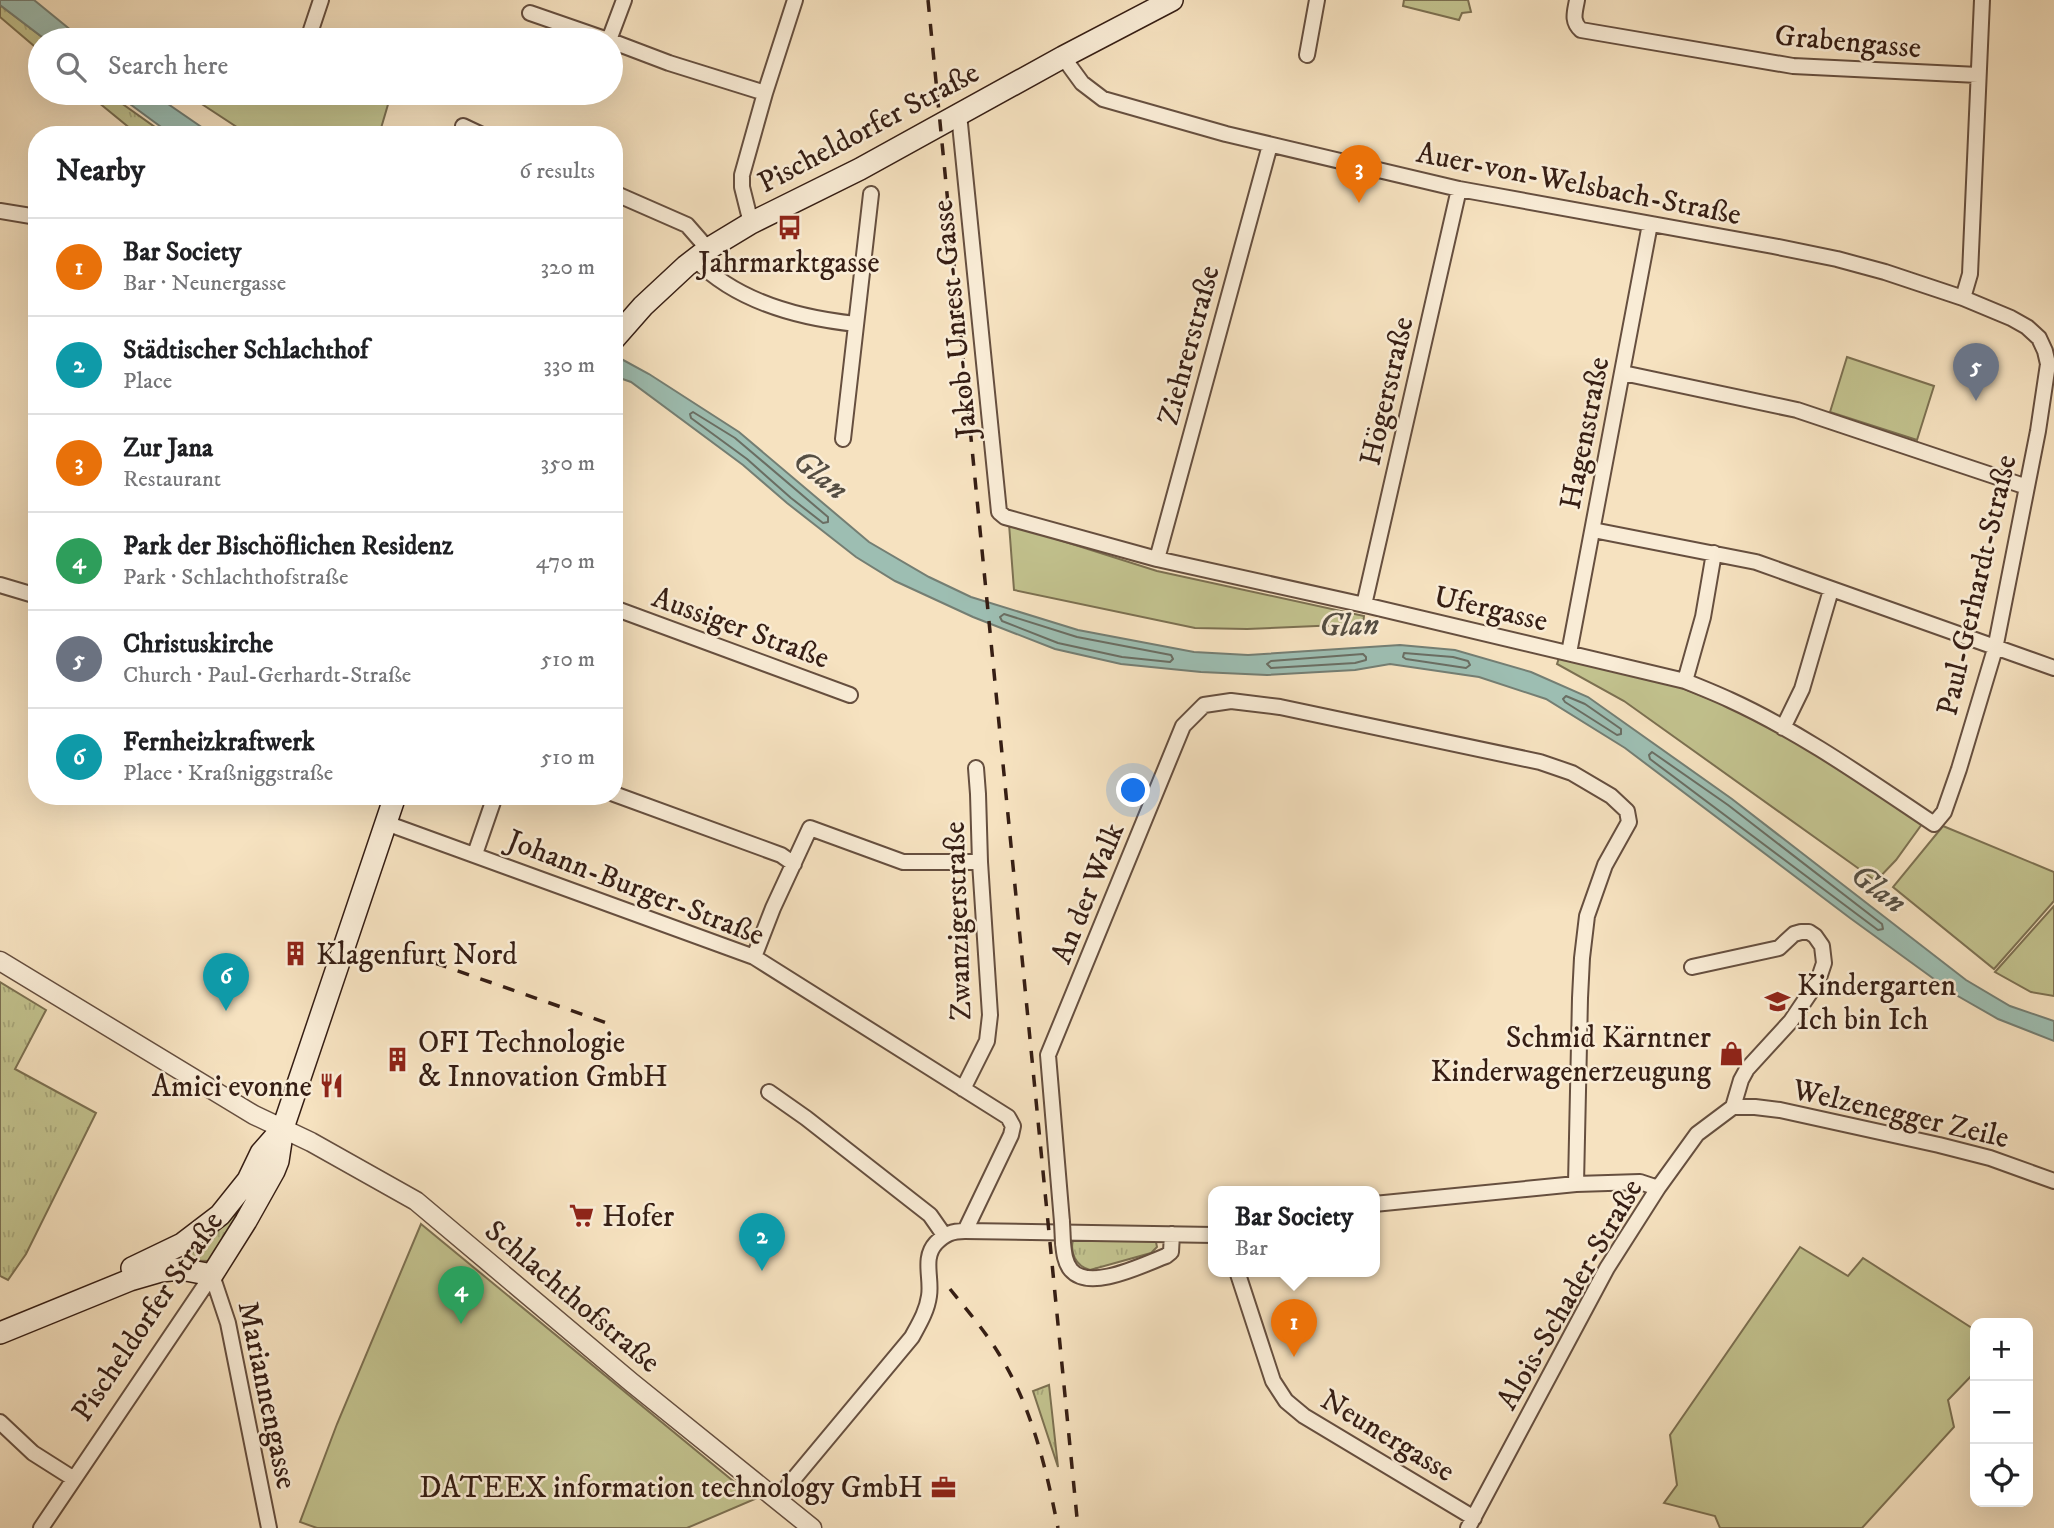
<!DOCTYPE html>
<meta charset="utf-8">
<style>
body{margin:0;font-family:"IM FELL DW Pica",serif;background:#f2f2f2;color:#202124}
.controls{position:absolute;right:21px;bottom:21px;display:grid;overflow:hidden;border-radius:14px;box-shadow:0 7px 28px #0002}
.controls button{width:63px;height:63px;display:grid;place-items:center;padding:0;border:0;border-bottom:2px solid #e0e0e0;background:#fff;color:#202124;font:35px sans-serif}
.you{position:absolute;left:1134px;top:791px;width:24px;height:24px;margin:-18px;border:5px solid #fff;border-radius:50%;background:#1a73e8;box-shadow:0 0 0 10px #1a73e833}
.badge{display:grid;place-items:center;width:46px;height:46px;border-radius:50%;background:#ea580c;color:#fff;font-size:23px;font-weight:700}
.pin{position:absolute;translate:-50% -58px;filter:drop-shadow(0 2px 4px #0008)}
.pin::after{content:'';position:absolute;top:37px;width:24px;height:21px;background:inherit;clip-path:polygon(0 0,100% 0,50% 100%)}
.popup{position:absolute;left:1208px;top:1186px;width:172px;height:91px;box-sizing:border-box;display:grid;place-content:center;border-radius:14px;background:#fff;filter:drop-shadow(0 2px 5px #0005);font-size:23px;white-space:nowrap;color:#757577}
.popup b{font-size:26px;color:#202124}
.popup::after{content:'';position:absolute;left:50%;top:100%;margin-left:-14px;border:14px solid transparent;border-top-color:#fff}
.list{margin:0;padding:0;list-style:none}
h2{display:flex;justify-content:space-between;align-items:center;height:91px;margin:0;padding:0 28px;font-size:30px}
h2 small{font-size:23px;font-weight:400;color:#757577}
.list li{display:grid;grid-template-columns:46px 1fr auto;gap:21px;align-items:center;box-sizing:border-box;height:98px;padding:0 28px;border-top:2px solid #e0e0e0}
.list b{display:block;font-size:26px;white-space:nowrap}
.list p{margin:0;font-size:23px;white-space:nowrap;color:#757577}
.list em{font-size:23px;font-style:normal;color:#757577}
.icon{flex:none;width:38px;height:38px;fill:none;stroke:currentColor;stroke-width:2;stroke-linecap:round;stroke-linejoin:round}
.map{position:relative;flex:none;width:2054px;height:1528px;overflow:hidden}
.search{position:absolute;background:#fff;box-shadow:0 7px 28px #0002;left:28px;top:28px;width:595px;height:77px;display:flex;align-items:center;gap:18px;box-sizing:border-box;padding:0 24px;border-radius:38px;color:#757577;font-size:26px}
.panel{position:absolute;background:#fff;box-shadow:0 7px 28px #0002;left:28px;top:126px;width:595px;height:679px;border-radius:28px}
.map>svg:first-child{display:block}
.grass{fill:url(#grass-tufts);stroke:#7c7051;stroke-width:2}
.green{fill:#c2c28e;stroke:#7c7051;stroke-width:2}
.water{fill:#9dbeb2;stroke:#747e73;stroke-width:2}
.lines{fill:none;stroke-linecap:round;stroke-linejoin:round}
.shore{stroke:#6a6e63;stroke-width:2}
.minor-casing{stroke:#664f3f;stroke-width:18}
.tertiary-casing{stroke:#664f3f;stroke-width:21}
.secondary-casing{stroke:#361e14;stroke-width:24}
.minor{stroke:#f9ecd6;stroke-width:14}
.tertiary{stroke:#f9ecd6;stroke-width:18}
.secondary{stroke:#f9ecd6;stroke-width:21}
.rail{stroke:#361e14;stroke-width:3.5;stroke-dasharray:12 12;stroke-linecap:butt}
.minor-bridge-casing{stroke:#664f3f;stroke-width:18;stroke-linecap:butt}
.minor-bridge{stroke:#f9ecd6;stroke-width:14}
.labels{text-anchor:middle;stroke-width:5;stroke-linejoin:round;paint-order:stroke}
.street-label{font-size:30px;fill:#361e14;stroke:#f9ecd6}
.poi-label{font-size:30px;fill:#361e14;stroke:#f9ecd6;text-anchor:start}
.water-label{font-size:32px;font-style:italic;fill:#554e43;stroke:#f9ecd6}
</style>
<div class="map">
<svg width="2054" height="1528" viewBox="0 0 2054 1528">
<defs>
<pattern id="grass-tufts" width="24" height="20" patternUnits="userSpaceOnUse" patternTransform="scale(1.75)"><rect width="24" height="20" fill="#c2c28e"/><path d="M3 7l-1-3M5 7V3M7 7l1-3M15 17l-1-3M17 17v-4M19 17l1-3" fill="none" stroke="#a7a67a"/></pattern>
</defs>
<rect width="100%" height="100%" fill="#f6e2c0"/>
<filter id="stains"><feTurbulence type="fractalNoise" baseFrequency=".00286" numOctaves="4"/><feColorMatrix values="0 0 0 0 .2 0 0 0 0 .09 0 0 0 0 .02 0 0 0 .5 -.17"/></filter>
<radialGradient id="worn" r=".72"><stop offset=".6" stop-color="#630" stop-opacity="0"/><stop offset="1" stop-color="#630" stop-opacity=".3"/></radialGradient>
<path class="grass" d="M 0,5 L 46,40 L 40,40 L 40,51 L 0,17 Z
M 87,93 L 107,93 L 166,135 L 137,134 Z
M 0,982 L 46,1010 L 15,1069 L 96,1113 L 26,1254 L 8,1280 L 0,1276 Z
M 270,1163 L 210,1261 L 167,1260 Z
M 1073,1240 L 1152,1241 L 1156,1242 L 1157,1247 L 1151,1253 L 1090,1270 C 1075,1266 1070,1252 1073,1240 Z
M 1049,1385 L 1058,1467 L 1033,1391 Z"/>
<path class="green" d="M 1404,0 L 1468,0 L 1471,12 L 1462,13 L 1459,20 L 1403,6 Z
M 185,93 L 371,93 L 389,101 L 379,135 L 249,135 Z
M 1847,357 L 1934,386 L 1917,440 L 1830,412 Z
M 1009,524 L 1157,571 L 1364,616 L 1363,624 L 1247,629 L 1195,628 L 1014,590 Z
M 1559,658 L 1677,686 L 1735,709 L 1836,765 L 1922,824 L 1896,860 L 1876,881 L 1624,701 L 1557,664 Z
M 1943,826 L 2054,872 L 2054,901 L 1994,969 L 1893,887 Z
M 2054,906 L 2054,996 L 2031,992 L 1995,972 Z
M 421,1224 L 755,1499 L 687,1528 L 317,1528 L 300,1522 L 337,1424 Z
M 1800,1247 L 1848,1276 L 1863,1258 L 1975,1330 L 1975,1372 L 1948,1400 L 1954,1427 L 1862,1528 L 1720,1528 L 1715,1516 L 1664,1503 L 1677,1485 L 1670,1435 Z"/>
<path class="water" d="M 0,0 L 34,0 L 83,40 L 46,40 L 0,5 Z
M 115,93 L 152,93 L 213,135 L 172,135 Z
M 614,355 L 649,374 L 739,432 L 869,542 L 929,577 L 971,597 L 1078,630 L 1194,652 L 1248,655 L 1400,645 L 1455,650 L 1531,672 L 1588,697 L 1732,799 L 1966,980 L 2010,1006 L 2054,1021 L 2054,1041 L 1998,1019 L 1956,995 L 1850,918 L 1625,748 L 1546,699 L 1479,677 L 1390,664 L 1355,670 L 1267,675 L 1201,672 L 1121,664 L 1055,649 L 973,617 L 895,581 L 856,557 L 787,503 L 743,465 L 631,382 L 614,376 Z"/>
<g class="lines">
<path class="shore" d="M 693,412 L 735,438 L 828,517 L 828,522 L 823,523 L 791,498 L 747,459 L 691,418 L 690,414 Z
M 1004,614 L 1077,637 L 1171,655 L 1173,659 L 1170,662 L 1122,657 L 1058,643 L 1002,621 L 1000,617 Z
M 1404,653 L 1453,657 L 1468,661 L 1470,665 L 1466,668 L 1406,659 L 1403,657 Z
M 1363,654 L 1366,657 L 1366,660 L 1355,663 L 1271,668 L 1267,664 L 1271,661 Z
M 1566,696 L 1585,704 L 1621,729 L 1621,734 L 1617,735 L 1565,702 L 1563,699 Z
M 1652,752 L 1728,805 L 1882,924 L 1883,929 L 1878,930 L 1650,759 L 1649,755 Z"/>
<defs>
<path id="minor" d="M 1577,0 C 1575,12 1571,21 1581,30 L 1793,66 L 1978,75
M 530,13 L 608,40
M 311,30 L 321,0
M 609,40 L 624,0
M 611,41 L 669,63 L 765,93
M 1307,55 L 1317,0
M 959,114 L 999,512 L 1005,517 L 1157,559 L 1369,606 L 1685,681 C 1700,687 1715,693 1730,700 C 1802,733 1868,780 1934,824 L 1944,812 L 1959,769 L 1995,649 L 2038,431 L 2048,364 L 2045,351 L 2039,338 L 2027,327 L 2011,318 L 1963,298 L 1885,272 L 1837,259 L 1773,246 L 1459,189 L 1226,134 L 1103,99 L 1082,83 L 1063,57
M 463,126 L 482,135
M 614,193 L 687,225 L 708,249
M 0,211 L 37,217
M 751,223 L 742,187 L 742,175 L 765,93 L 795,0
M 695,259 C 737,302 798,318 856,324
M 1963,298 L 1970,274 L 1982,0
M 1623,373 L 1797,410 L 2027,487
M 843,439 L 871,194
M 1593,530 L 1756,562 L 2054,668
M 1157,559 L 1270,145
M 0,585 L 37,596
M 1364,605 L 1459,189
M 614,608 L 850,695
M 1569,653 L 1650,224
M 1685,681 L 1703,617 L 1714,553
M 1783,728 L 1802,689 L 1831,590
M 614,794 L 781,855 L 794,864
M 386,823 L 754,957 L 1008,1117 L 1013,1126 L 1011,1135 L 965,1231
M 475,854 L 495,796
M 754,957 L 773,908 L 810,828 L 903,862 L 980,862
M 963,1089 L 987,1041 L 990,1015 L 980,862 L 978,794 L 976,768
M 769,1092 L 806,1118 L 930,1215 L 944,1235
M 1733,1107 L 1755,1107 L 1780,1110 L 1939,1145 L 1990,1158 L 2054,1181
M 1374,1204 L 1576,1184 L 1640,1182 L 1658,1188
M 1062,1222 L 1048,1055 L 1183,726 L 1204,705 L 1231,701 L 1280,707 L 1540,762 L 1572,773 L 1611,796 L 1627,811 L 1629,822 L 1605,865 L 1587,916 L 1582,958 L 1580,998 L 1576,1184
M 1063,1243 C 1064,1253 1065,1263 1071,1270 C 1090,1292 1144,1264 1166,1256 L 1171,1252 L 1172,1234
M 1237,1271 L 1273,1381 L 1286,1401 L 1304,1416 L 1474,1518
M 212,1275 L 228,1323 L 269,1528
M 0,1422 L 33,1453 L 74,1479
M 777,1499 L 912,1337 C 919,1324 927,1311 929,1296 C 932,1278 922,1258 936,1243 C 945,1234 952,1231 965,1231 L 1214,1235
M 41,1528 L 212,1275
M 1468,1528 L 1607,1268 L 1658,1188 L 1697,1134 L 1733,1107 L 1741,1080 L 1747,1069 L 1791,1021 L 1818,981 L 1824,963 L 1822,946 L 1815,936 L 1809,932 L 1801,932 L 1794,934 L 1779,948 L 1692,967"/>
<path id="tertiary" d="M 0,961 L 254,1115 L 311,1142 L 416,1201 L 631,1382 L 812,1528"/>
<path id="secondary" d="M 614,339 L 643,306 L 686,266 L 708,249 L 751,223 L 860,169 L 1063,57 L 1172,0
M 132,1268 L 182,1244 L 220,1215 L 248,1180 L 261,1153 L 283,1128
M 0,1333 L 130,1280 L 161,1271 L 181,1269 L 212,1275 L 246,1221 L 274,1171 L 278,1161 L 283,1128 L 395,796"/>
</defs>
<use href="#minor" class="minor-casing"/>
<use href="#tertiary" class="tertiary-casing"/>
<use href="#secondary" class="secondary-casing"/>
<use href="#minor" class="minor"/>
<use href="#tertiary" class="tertiary"/>
<use href="#secondary" class="secondary"/>
<path class="rail" d="M 928,0 L 1078,1528
M 435,963 L 607,1023
M 950,1289 C 967,1310 985,1331 999,1354 C 1032,1407 1046,1468 1058,1528"/>
<defs>
<path id="minor-bridge" d="M 1062,1222 L 1063,1243"/>
</defs>
<use href="#minor-bridge" class="minor-bridge-casing"/>
<use href="#minor-bridge" class="minor-bridge"/>
</g>
<defs>
<symbol id="bus-bare" viewBox="-9 -9 18 18"><path d="M-5-6H5V4H4V6H2V4H-2V6H-4V4H-5ZM-3.5-4V0h7V-4ZM-3.5 1.2v1.5H-2V1.2ZM2 1.2v1.5H3.5V1.2Z" fill="#8f2418" stroke="#f9ecd6" stroke-width="2.5" paint-order="stroke"/></symbol>
<symbol id="building-bare" viewBox="-9 -9 18 18"><path d="M-4-6H4V6H1V3H-1V6H-4ZM-2.5-4.3h1.7v1.8h-1.7ZM.8-4.3h1.7v1.8H.8ZM-2.5-1h1.7V.8h-1.7ZM.8-1h1.7V.8H.8Z" fill="#8f2418" stroke="#f9ecd6" stroke-width="2.5" paint-order="stroke"/></symbol>
<symbol id="school-bare" viewBox="-9 -9 18 18"><path d="M0-5L7-2L0 1L-7-2ZM-4 1L0 2.5L4 1V4Q0 6-4 4Z" fill="#8f2418" stroke="#f9ecd6" stroke-width="2.5" paint-order="stroke"/></symbol>
<symbol id="shop-bare" viewBox="-9 -9 18 18"><path d="M-5-2.5h2.3a2.7 3.5 0 0 1 5.4 0H5L5.5 6h-11ZM-1.5-2.5h3a1.5 2.3 0 0 0-3 0Z" fill="#8f2418" stroke="#f9ecd6" stroke-width="2.5" paint-order="stroke"/></symbol>
<symbol id="restaurant-bare" viewBox="-9 -9 18 18"><path d="M-5-6h1v4h1v-4h1v4h1v-4h1v5L-1.5 .5V6h-2V.5L-5-1ZM5-6V6H3V1.5H1.5Q1.5-4 5-6Z" fill="#8f2418" stroke="#f9ecd6" stroke-width="2.5" paint-order="stroke"/></symbol>
<symbol id="supermarket-bare" viewBox="-9 -9 18 18"><path d="M-6-5.5h2.5l.6 2H6L4.5 2H-2.5L-4.4-4H-6ZM-1.5 3.2a1.3 1.3 0 1 0 .1 0ZM3 3.2a1.3 1.3 0 1 0 .1 0Z" fill="#8f2418" stroke="#f9ecd6" stroke-width="2.5" paint-order="stroke"/></symbol>
<symbol id="office-bare" viewBox="-9 -9 18 18"><path d="M-6-3h4V-5.5h4V-3h4V5H-6ZM-1-4.5V-3h2v-1.5ZM-6 0V1H6V0Z" fill="#8f2418" stroke="#f9ecd6" stroke-width="2.5" paint-order="stroke"/></symbol>
</defs>
<g fill-rule="evenodd">
<use href="#bus-bare" x="772" y="210" width="35" height="35"/>
<use href="#building-bare" x="278" y="936" width="35" height="35"/>
<use href="#school-bare" x="1760" y="984" width="35" height="35"/>
<use href="#shop-bare" x="1714" y="1036" width="35" height="35"/>
<use href="#building-bare" x="380" y="1042" width="35" height="35"/>
<use href="#restaurant-bare" x="314" y="1068" width="35" height="35"/>
<use href="#supermarket-bare" x="564" y="1198" width="35" height="35"/>
<use href="#office-bare" x="926" y="1470" width="35" height="35"/>
</g>
<g class="labels">
<g class="street-label">
<text transform="translate(1848 41) rotate(5)" y="10">Grabengasse</text>
<text transform="translate(868 127) rotate(-28)" y="10">Pischeldorfer Straße</text>
<text transform="translate(1579 183) rotate(11)" y="10">Auer-von-Welsbach-Straße</text>
<text transform="translate(954 319) rotate(-96)" y="10">Jakob-Unrest-Gasse</text>
<text transform="translate(1188 345) rotate(-75)" y="10">Ziehrerstraße</text>
<text transform="translate(1386 391) rotate(-77)" y="10">Högerstraße</text>
<text transform="translate(1584 433) rotate(-79)" y="10">Hagenstraße</text>
<text transform="translate(1976 585) rotate(-77)" y="10">Paul-Gerhardt-Straße</text>
<text transform="translate(1491 608) rotate(13)" y="10">Ufergasse</text>
<text transform="translate(741 627) rotate(20)" y="10">Aussiger Straße</text>
<text transform="translate(636 887) rotate(21)" y="10">Johann-Burger-Straße</text>
<text transform="translate(1087 893) rotate(-68)" y="10">An der Walk</text>
<text transform="translate(957 921) rotate(-92)" y="10">Zwanzigerstraße</text>
<text transform="translate(1901 1113) rotate(13)" y="10">Welzenegger Zeile</text>
<text transform="translate(1569 1294) rotate(-60)" y="10">Alois-Schader-Straße</text>
<text transform="translate(573 1296) rotate(40)" y="10">Schlachthofstraße</text>
<text transform="translate(147 1316) rotate(-56)" y="10">Pischeldorfer Straße</text>
<text transform="translate(268 1395) rotate(78)" y="10">Mariannengasse</text>
<text transform="translate(1388 1435) rotate(31)" y="10">Neunergasse</text>
</g>
<g class="poi-label">
<text x="789" y="272" text-anchor="middle">Jahrmarktgasse</text>
<text x="316" y="964">Klagenfurt Nord</text>
<text x="1797" y="995">Kindergarten<tspan x="1797" dy="34">Ich bin Ich</tspan></text>
<text x="1711" y="1047" text-anchor="end">Schmid Kärntner<tspan x="1711" dy="34">Kinderwagenerzeugung</tspan></text>
<text x="418" y="1052">OFI Technologie<tspan x="418" dy="34">&amp; Innovation GmbH</tspan></text>
<text x="312" y="1096" text-anchor="end">Amici evonne</text>
<text x="602" y="1226">Hofer</text>
<text x="923" y="1497" text-anchor="end">DATEEX information technology GmbH</text>
</g>
<g class="water-label">
<text transform="translate(821 474) rotate(39)" y="11">Glan</text>
<text transform="translate(1349 624) rotate(-1)" y="11">Glan</text>
<text transform="translate(1879 888) rotate(37)" y="11">Glan</text>
</g>
</g>
<rect width="100%" height="100%" filter="url(#stains)"/>
<rect width="100%" height="100%" fill="url(#worn)"/>
</svg>
<div class="controls">
<button>+</button>
<button>−</button>
<button><svg class="icon" aria-label="locate" viewBox="0 0 24 24"><circle cx="12" cy="12" r="6"/><path d="M12 2v4M12 18v4M2 12h4M18 12h4"/></svg></button>
</div>
<div class="you"></div>
<div class="pin badge" style="left:1294px;top:1357px;background:#e8710a">1</div>
<div class="popup"><b>Bar Society</b>Bar</div>
<div class="pin badge" style="left:762px;top:1271px;background:#0f9aa8">2</div>
<div class="pin badge" style="left:1359px;top:203px;background:#e8710a">3</div>
<div class="pin badge" style="left:461px;top:1324px;background:#2e9e5b">4</div>
<div class="pin badge" style="left:1976px;top:401px;background:#6b7280">5</div>
<div class="pin badge" style="left:226px;top:1011px;background:#0f9aa8">6</div>
<div class="search"><svg class="icon" aria-label="search" viewBox="0 0 24 24"><circle cx="10" cy="10" r="6"/><path d="M15 15l6 6"/></svg>Search here</div>
<section class="panel">
<h2>Nearby<small>6 results</small></h2>
<ul class="list">
<li><span class="badge" style="background:#e8710a">1</span><div><b>Bar Society</b><p>Bar · Neunergasse</p></div><em>320 m</em></li>
<li><span class="badge" style="background:#0f9aa8">2</span><div><b>Städtischer Schlachthof</b><p>Place</p></div><em>330 m</em></li>
<li><span class="badge" style="background:#e8710a">3</span><div><b>Zur Jana</b><p>Restaurant</p></div><em>350 m</em></li>
<li><span class="badge" style="background:#2e9e5b">4</span><div><b>Park der Bischöflichen Residenz</b><p>Park · Schlachthofstraße</p></div><em>470 m</em></li>
<li><span class="badge" style="background:#6b7280">5</span><div><b>Christuskirche</b><p>Church · Paul-Gerhardt-Straße</p></div><em>510 m</em></li>
<li><span class="badge" style="background:#0f9aa8">6</span><div><b>Fernheizkraftwerk</b><p>Place · Kraßniggstraße</p></div><em>510 m</em></li>
</ul>
</section>
</div>
